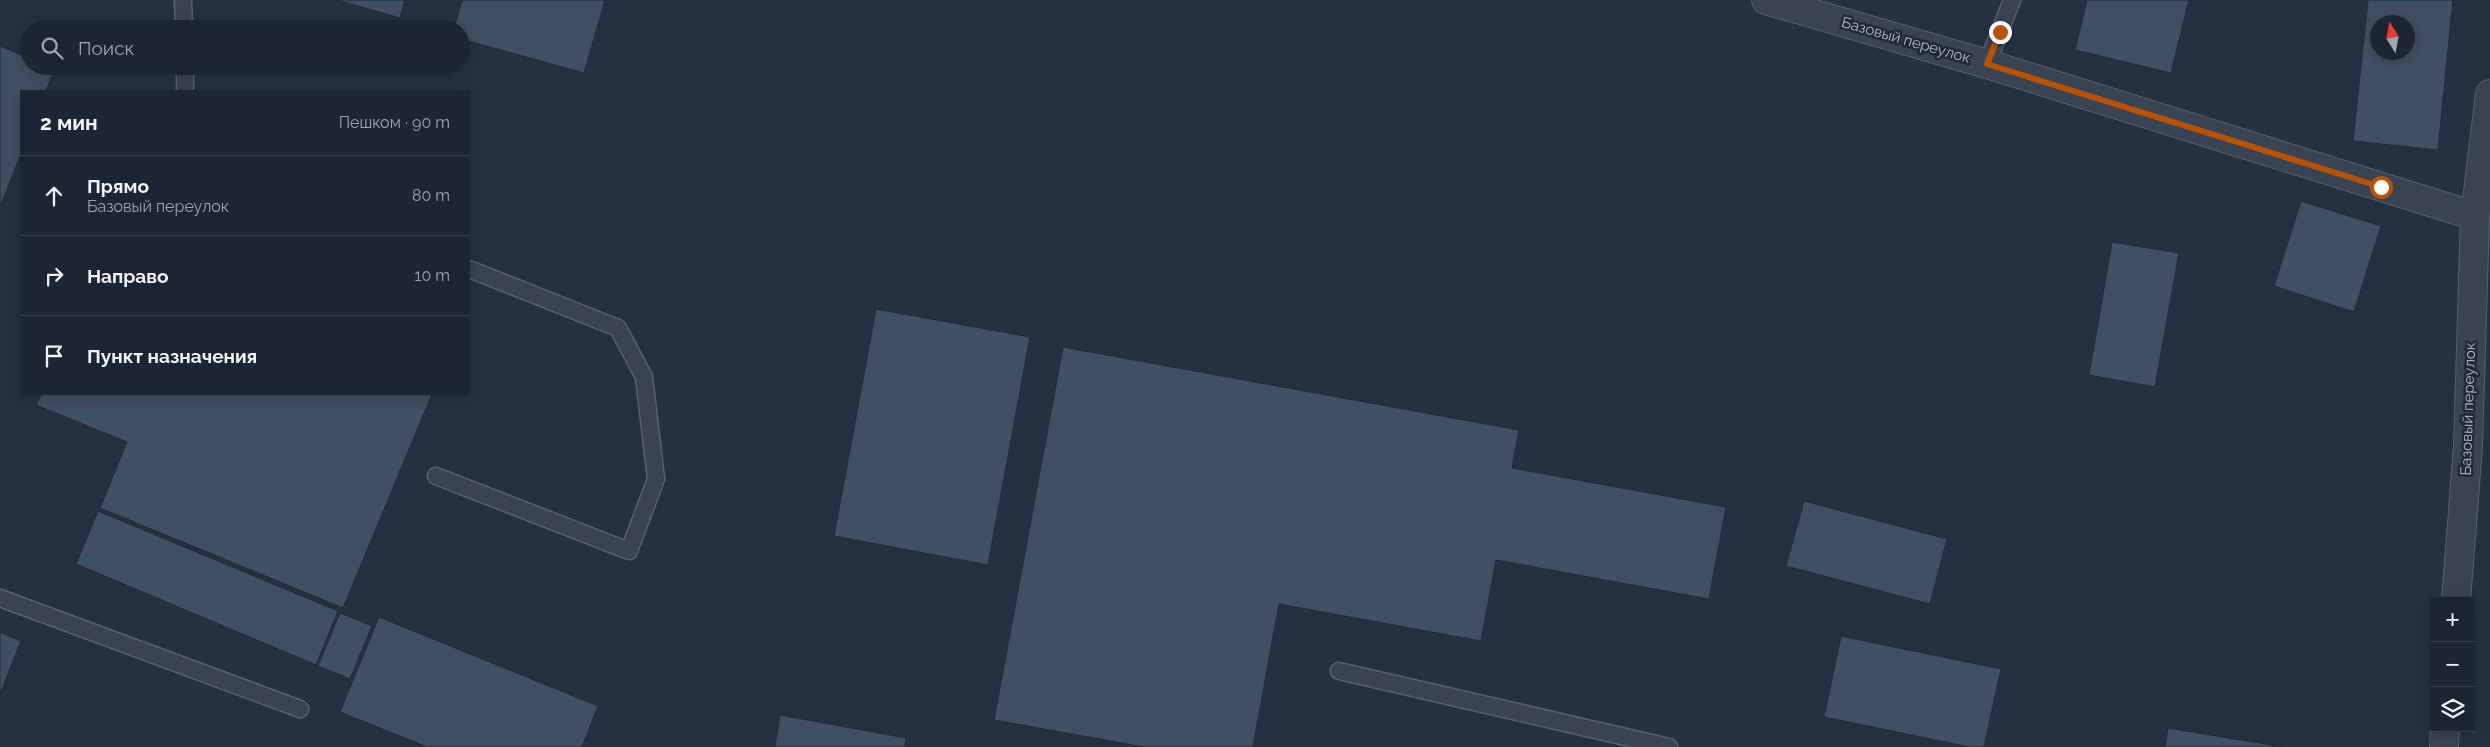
<!DOCTYPE html>
<html lang="ru">
<meta charset="utf-8">
<style>
body{margin:0;font-family:Raleway,sans-serif;background:#252d3a;color:#f1f3f6}
.controls{position:absolute;right:15px;bottom:15px;display:grid;overflow:hidden;border-radius:0px;box-shadow:0 2px 12px #0003}
.controls button{width:45px;height:45px;display:grid;place-items:center;padding:0;border:0;border-bottom:1px solid #3a424d;background:#1c2532;color:#f1f3f6;font:25px sans-serif}
.compass{position:absolute;left:2370px;top:15px;width:45px;height:45px;border-radius:50%;background:#1c2532;box-shadow:0 2px 12px #0003;rotate:349deg}
.stop{position:absolute;width:15px;height:15px;margin:-11px;border:4px solid #b45309;border-radius:50%;background:#fff}
.stop.end{background:#b45309;border-color:#fff;box-shadow:0 1px 5px #0008}
.list{margin:0;padding:0;list-style:none}
h2{display:flex;justify-content:space-between;align-items:center;height:65px;margin:0;padding:0 20px;font-size:21px}
h2 small{font-size:16px;font-weight:400;color:#a0a5ac}
.list li{display:grid;grid-template-columns:32px 1fr auto;gap:15px;align-items:center;box-sizing:border-box;height:80px;padding:0 20px;border-top:1px solid #3a424d}
.list b{display:block;font-size:19px;white-space:nowrap}
.list p{margin:0;font-size:16px;white-space:nowrap;color:#a0a5ac}
.list em{font-size:16px;font-style:normal;color:#a0a5ac}
.icon{flex:none;width:28px;height:28px;fill:none;stroke:currentColor;stroke-width:2;stroke-linecap:round;stroke-linejoin:round}
.map{position:relative;flex:none;width:2490px;height:747px;overflow:hidden}
.search{position:absolute;background:#1c2532;box-shadow:0 2px 12px #0003;left:20px;top:20px;width:450px;height:55px;display:flex;align-items:center;gap:12px;box-sizing:border-box;padding:0 18px;border-radius:28px;color:#a0a5ac;font-size:19px}
.panel{position:absolute;background:#1c2532;box-shadow:0 2px 12px #0003;left:20px;top:90px;width:450px;height:305px;border-radius:0px}
.map>svg:first-child{display:block}
.building{fill:#414f62;stroke:#202a39;fill-rule:evenodd}
.lines{fill:none;stroke-linecap:round;stroke-linejoin:round}
.lane-casing{stroke:#57616f;stroke-width:19}
.street-casing{stroke:#57616f;stroke-width:30}
.lane{stroke:#394352;stroke-width:16}
.street{stroke:#394352;stroke-width:28}
.route{stroke:#b45309;stroke-width:6}
.labels{text-anchor:middle;stroke-width:5;stroke-linejoin:round;paint-order:stroke}
.street-label{font-size:15px;fill:#b6becc;stroke:#1e2837}
</style>
<div class="map">
<svg width="2490" height="747" viewBox="0 0 2490 747">
<rect width="100%" height="100%" fill="#253142"/>
<path class="building" d="M 337,0 L 405,0 L 400,18 Z
M 462,0 L 605,0 L 584,73 L 461,39 L 461,29 L 454,29 Z
M 2087,0 L 2189,0 L 2171,73 L 2075,50 Z
M 2368,0 L 2453,0 L 2438,150 L 2353,141 ZM 2378,22 L 2408,22 L 2408,52 L 2378,52 Z
M 0,46 L 29,58 L 29,66 L 55,68 L 46,91 L 21,91 L 21,154 L 0,207 Z
M 2301,201 L 2381,226 L 2354,312 L 2274,286 Z
M 2112,242 L 2179,253 L 2155,387 L 2089,375 Z
M 876,309 L 1030,337 L 988,565 L 834,536 Z
M 1063,347 L 1519,430 L 1512,468 L 1726,507 L 1709,599 L 1496,560 L 1481,641 L 1279,604 L 1253,747 L 1144,747 L 994,720 Z
M 41,394 L 432,394 L 343,608 L 100,508 L 127,442 L 36,405 Z
M 1804,501 L 1947,539 L 1930,604 L 1786,566 Z
M 98,511 L 338,611 L 316,665 L 76,564 Z
M 340,613 L 372,626 L 350,679 L 318,666 Z
M 379,617 L 598,706 L 582,747 L 427,747 L 340,712 Z
M 0,632 L 21,641 L 0,694 Z
M 1841,636 L 2001,669 L 1984,747 L 1969,747 L 1824,717 Z
M 780,715 L 906,738 L 905,747 L 775,747 Z
M 2168,728 L 2284,747 L 2165,747 Z"/>
<g class="lines">
<defs>
<path id="lane" d="M 183,0 L 184,29
M 1987,64 L 2012,0
M 185,66 L 185,91
M 436,476 L 629,551 L 656,479 L 644,377 L 618,328 L 469,269
M 0,598 L 300,709
M 1339,671 L 1669,747"/>
<path id="street" d="M 1766,0 L 1987,64 L 2475,216
M 2456,601 L 2468,446 L 2475,216 L 2490,94
M 2444,747 L 2445,728"/>
</defs>
<use href="#lane" class="lane-casing"/>
<use href="#street" class="street-casing"/>
<use href="#lane" class="lane"/>
<use href="#street" class="street"/>
</g>
<g class="lines">
<path class="route" d="M 2000,32 L 1987,64 L 2381,187"/>
</g>
<g class="labels">
<g class="street-label">
<text transform="translate(1906 40) rotate(16)" y="5">Базовый переулок</text>
<text transform="translate(2468 409) rotate(-88)" y="5">Базовый переулок</text>
</g>
</g>
</svg>
<div class="controls">
<button>+</button>
<button>−</button>
<button><svg class="icon" aria-label="layers" viewBox="0 0 24 24"><path d="M12 4l9 5-9 5-9-5zM3 14l9 5 9-5"/></svg></button>
</div>
<svg class="compass" viewBox="-18 -18 36 36"><path d="M0-13l5 13h-10z" fill="#e53935"/><path d="M0 13l5-13h-10z" fill="#a0a5ac"/></svg>
<div class="stop" style="left:2381px;top:187px"></div>
<div class="stop end" style="left:2000px;top:32px"></div>
<div class="search"><svg class="icon" aria-label="search" viewBox="0 0 24 24"><circle cx="10" cy="10" r="6"/><path d="M15 15l6 6"/></svg>Поиск</div>
<section class="panel">
<h2>2 мин<small>Пешком · 90 m</small></h2>
<ul class="list">
<li><svg class="icon" aria-label="ahead" viewBox="0 0 24 24"><path d="M12 20V5M6 11l6-6 6 6"/></svg><div><b>Прямо</b><p>Базовый переулок</p></div><em>80 m</em></li>
<li><svg class="icon" aria-label="right" viewBox="0 0 24 24"><path d="M7 20v-9h11M14 6l5 5-5 5"/></svg><div><b>Направо</b></div><em>10 m</em></li>
<li><svg class="icon" aria-label="arrive" viewBox="0 0 24 24"><path d="M6 21V4h12l-3 4 3 4H6"/></svg><div><b>Пункт назначения</b></div></li>
</ul>
</section>
</div>
